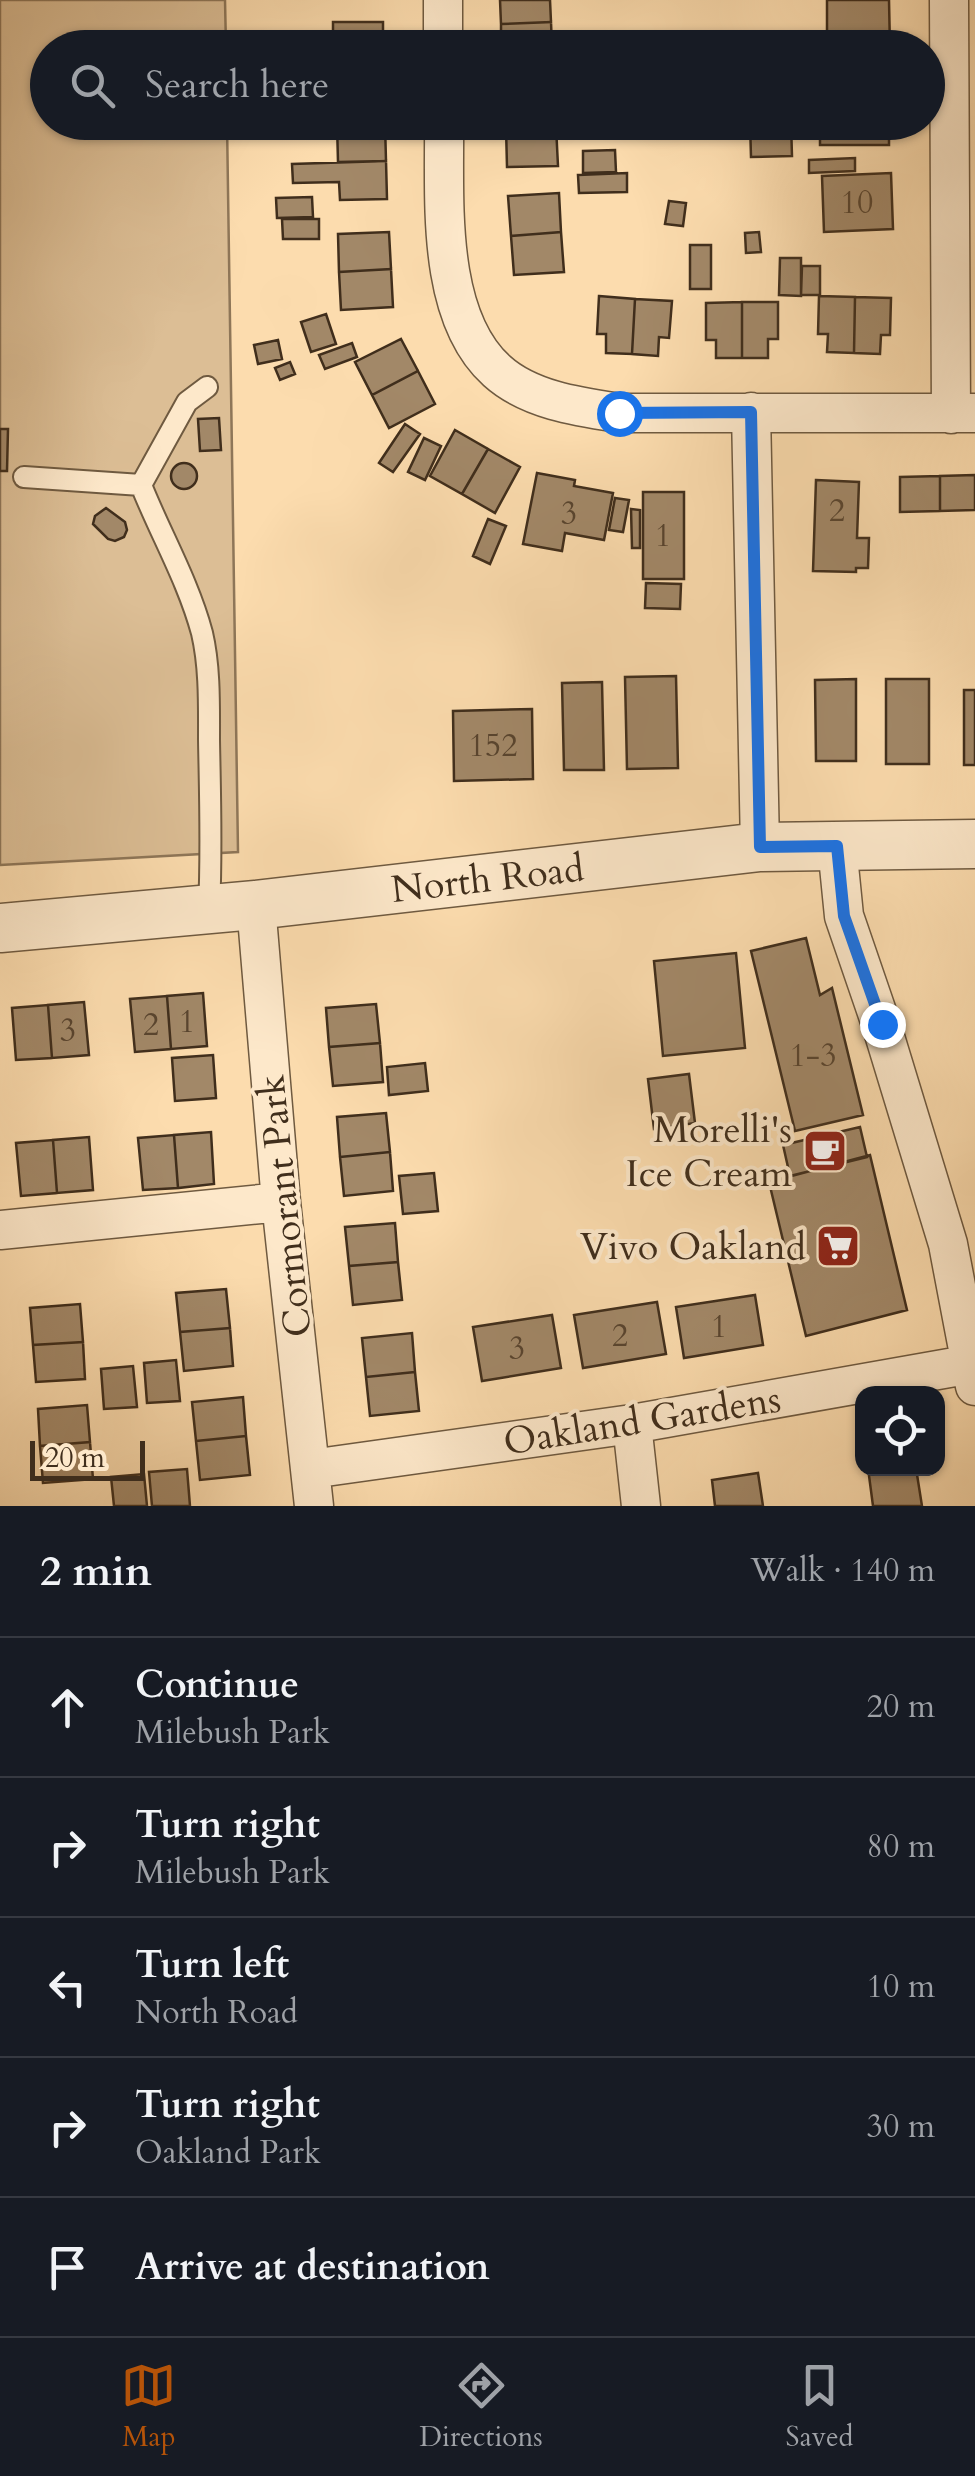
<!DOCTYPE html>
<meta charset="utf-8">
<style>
body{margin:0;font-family:Cardo,serif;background:#20242c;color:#f1f3f6}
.controls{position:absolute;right:30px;bottom:30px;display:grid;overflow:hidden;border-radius:20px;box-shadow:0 2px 8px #0004}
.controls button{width:90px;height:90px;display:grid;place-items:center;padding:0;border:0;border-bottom:2px solid #363941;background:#171b24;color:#f1f3f6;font:50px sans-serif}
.scale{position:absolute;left:30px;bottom:25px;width:115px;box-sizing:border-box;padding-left:10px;border:5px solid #402e1c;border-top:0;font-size:28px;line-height:35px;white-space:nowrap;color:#402e1c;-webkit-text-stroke:8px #fde8ca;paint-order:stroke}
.stop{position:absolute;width:30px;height:30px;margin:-22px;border:8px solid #1a73e8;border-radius:50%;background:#fff}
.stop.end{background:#1a73e8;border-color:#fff;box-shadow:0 2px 10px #0008}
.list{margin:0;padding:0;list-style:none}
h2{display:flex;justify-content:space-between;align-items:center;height:130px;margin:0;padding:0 40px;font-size:42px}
h2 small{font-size:32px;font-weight:400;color:#9ea1a6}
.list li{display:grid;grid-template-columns:65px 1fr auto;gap:30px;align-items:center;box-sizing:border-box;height:140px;padding:0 40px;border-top:2px solid #363941}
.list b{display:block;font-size:38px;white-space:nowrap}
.list p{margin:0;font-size:32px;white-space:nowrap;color:#9ea1a6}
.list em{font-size:32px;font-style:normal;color:#9ea1a6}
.icon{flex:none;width:55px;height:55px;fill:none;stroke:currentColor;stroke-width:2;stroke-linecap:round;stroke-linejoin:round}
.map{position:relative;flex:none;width:975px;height:1506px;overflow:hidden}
.search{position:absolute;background:#171b24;box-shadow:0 2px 8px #0004;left:30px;right:30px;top:30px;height:110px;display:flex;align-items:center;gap:25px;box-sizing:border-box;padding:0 35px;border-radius:55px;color:#9ea1a6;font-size:38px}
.sheet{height:830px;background:#171b24}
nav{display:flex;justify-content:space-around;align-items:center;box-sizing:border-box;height:140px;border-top:2px solid #363941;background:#171b24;font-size:28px;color:#9ea1a6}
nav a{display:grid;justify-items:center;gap:5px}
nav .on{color:#b45309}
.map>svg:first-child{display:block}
.green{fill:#dcbe95;stroke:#8e7658;stroke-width:2.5}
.building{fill:#a28868;stroke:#402e1c;stroke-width:2.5}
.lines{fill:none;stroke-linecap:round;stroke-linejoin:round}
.service-casing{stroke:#6f5a40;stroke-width:24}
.minor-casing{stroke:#6f5a40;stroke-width:41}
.tertiary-casing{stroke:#6f5a40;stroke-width:51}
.service{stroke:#fde8ca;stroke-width:20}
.minor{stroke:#fde8ca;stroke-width:38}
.tertiary{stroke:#fde8ca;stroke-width:48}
.route{stroke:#1a73e8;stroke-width:12}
.labels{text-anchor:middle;stroke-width:8;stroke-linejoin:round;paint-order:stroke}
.number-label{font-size:32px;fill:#58442f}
.street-label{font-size:38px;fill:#402e1c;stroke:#fde8ca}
.poi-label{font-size:38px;fill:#402e1c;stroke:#fde8ca;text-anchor:end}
</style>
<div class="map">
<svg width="975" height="1506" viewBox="0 0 975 1506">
<rect width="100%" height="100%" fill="#fcdcae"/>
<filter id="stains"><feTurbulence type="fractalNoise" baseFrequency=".002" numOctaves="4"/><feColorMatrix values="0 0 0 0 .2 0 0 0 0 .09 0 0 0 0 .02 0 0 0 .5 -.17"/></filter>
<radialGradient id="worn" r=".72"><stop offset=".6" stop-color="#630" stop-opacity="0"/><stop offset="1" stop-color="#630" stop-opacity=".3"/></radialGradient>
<path class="green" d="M 0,0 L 225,0 L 226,47 L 48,48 L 48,122 L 227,123 L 238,852 L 0,865 Z"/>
<path class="building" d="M 500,0 L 550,0 L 551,22 L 501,24 Z
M 827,0 L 889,0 L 890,48 L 827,48 Z
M 333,22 L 383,22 L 383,48 L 333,48 Z
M 551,22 L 552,48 L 501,48 L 501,24 Z
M 576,44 L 620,44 L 620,48 L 576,48 Z
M 740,44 L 797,44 L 797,48 L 740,48 Z
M 280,122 L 316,122 L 316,131 L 280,131 Z
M 505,122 L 556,122 L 556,126 L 506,128 Z
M 750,122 L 791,122 L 792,156 L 751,157 Z
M 797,122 L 889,122 L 889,145 L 820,145 L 820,130 L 797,130 Z
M 385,123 L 386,161 L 338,162 L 337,124 Z
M 556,126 L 558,166 L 507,167 L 506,128 Z
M 615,150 L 616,172 L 583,173 L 583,151 Z
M 855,158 L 855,171 L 809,173 L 809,160 Z
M 386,161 L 387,199 L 340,200 L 339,182 L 293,183 L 292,164 Z
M 627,173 L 627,192 L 579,193 L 578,175 Z
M 891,173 L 893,229 L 824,232 L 822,176 Z
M 559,193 L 561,232 L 511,236 L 508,196 Z
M 312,197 L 313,217 L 277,218 L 276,198 Z
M 669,201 L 686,203 L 683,226 L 665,224 Z
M 282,219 L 319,219 L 319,239 L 283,239 Z
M 389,232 L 391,269 L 339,272 L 338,234 Z
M 561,232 L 564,272 L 514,275 L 511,236 Z
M 759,232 L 761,252 L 746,253 L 745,233 Z
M 690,245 L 711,245 L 711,289 L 690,289 Z
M 780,258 L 801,258 L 801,296 L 779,295 Z
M 802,266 L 820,266 L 820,295 L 801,295 Z
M 391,269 L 393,307 L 341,310 L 339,272 Z
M 599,296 L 635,299 L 632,354 L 606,353 L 606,334 L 597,334 Z
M 819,296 L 855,297 L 854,353 L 827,352 L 828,334 L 818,334 Z
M 855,297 L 891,298 L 890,335 L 881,335 L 880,354 L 854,353 Z
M 635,299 L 672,301 L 669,338 L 659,337 L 658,356 L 632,354 Z
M 742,302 L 778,302 L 778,339 L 768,339 L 768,358 L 742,358 Z
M 742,302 L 742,358 L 716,358 L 716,340 L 706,340 L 706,303 Z
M 326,314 L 336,344 L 311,352 L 301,322 Z
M 401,339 L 418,371 L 372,395 L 355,362 Z
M 278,340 L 282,359 L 258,364 L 254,345 Z
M 352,343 L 357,357 L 325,369 L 319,355 Z
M 290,362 L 295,374 L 280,380 L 275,368 Z
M 418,371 L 435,404 L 389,428 L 372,395 Z
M 219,418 L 221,450 L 200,451 L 198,419 Z
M 405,424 L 420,434 L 393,472 L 379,463 Z
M 0,429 L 8,429 L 7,471 L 0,471 Z
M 455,430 L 488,449 L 462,494 L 430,476 Z
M 424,438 L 441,446 L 425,480 L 408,472 Z
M 488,449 L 520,467 L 495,513 L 462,494 Z
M171 476a13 13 0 1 1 26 0a13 13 0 1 1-26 0Z
M 537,473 L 575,480 L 574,486 L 613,493 L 604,540 L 565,533 L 562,551 L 523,544 Z
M 975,475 L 975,510 L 940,511 L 940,476 Z
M 940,476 L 940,511 L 900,512 L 900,477 Z
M 816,480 L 859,482 L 857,538 L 869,538 L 868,568 L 856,568 L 856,572 L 813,571 Z
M 643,492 L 684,492 L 684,579 L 643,579 Z
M 615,498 L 629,500 L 623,532 L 609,530 Z
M 106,508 L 125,522 L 127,530 L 124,537 L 115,541 L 108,539 L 93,524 L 95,516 Z
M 631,509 L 640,510 L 640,548 L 632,548 Z
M 488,519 L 506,526 L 490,564 L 473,556 Z
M 646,583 L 681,584 L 680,609 L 645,608 Z
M 676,676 L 678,768 L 627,769 L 625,677 Z
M 856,679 L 856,761 L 816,761 L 815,680 Z
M 886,679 L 929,679 L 929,764 L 886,764 Z
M 602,682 L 604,770 L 564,770 L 562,683 Z
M 964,690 L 975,690 L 975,765 L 964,765 Z
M 532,709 L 533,779 L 454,781 L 453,711 Z
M 806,938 L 820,995 L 832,988 L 863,1115 L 795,1131 L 751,951 Z
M 736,953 L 745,1048 L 663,1056 L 654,961 Z
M 203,993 L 207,1046 L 171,1049 L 167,996 Z
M 167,996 L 171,1049 L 135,1052 L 130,999 Z
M 84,1002 L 89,1055 L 52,1058 L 48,1005 Z
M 376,1004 L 380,1043 L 329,1047 L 326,1008 Z
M 48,1005 L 52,1058 L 16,1060 L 12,1008 Z
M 380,1043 L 383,1082 L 333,1086 L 329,1047 Z
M 213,1055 L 216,1098 L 175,1101 L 172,1058 Z
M 425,1063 L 428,1091 L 389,1095 L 387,1067 Z
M 689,1074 L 695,1123 L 654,1129 L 648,1079 Z
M 386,1113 L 390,1152 L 340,1157 L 337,1117 Z
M 860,1127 L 867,1157 L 790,1176 L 783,1145 Z
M 211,1132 L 214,1184 L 178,1188 L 174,1135 Z
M 174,1135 L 178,1188 L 143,1190 L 138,1138 Z
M 89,1137 L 93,1190 L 57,1193 L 53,1140 Z
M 53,1140 L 57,1193 L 21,1196 L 16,1143 Z
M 390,1152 L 393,1191 L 344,1196 L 340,1157 Z
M 870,1155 L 907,1310 L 806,1336 L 769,1182 Z
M 434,1173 L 438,1211 L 403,1214 L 399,1176 Z
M 395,1223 L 398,1262 L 349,1266 L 345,1227 Z
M 398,1262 L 402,1300 L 353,1305 L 349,1266 Z
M 226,1289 L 230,1328 L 180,1332 L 176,1293 Z
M 755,1295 L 763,1345 L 684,1358 L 676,1307 Z
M 657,1302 L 666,1354 L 583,1368 L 574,1315 Z
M 80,1304 L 83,1342 L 33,1345 L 30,1308 Z
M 552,1315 L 561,1368 L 482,1381 L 473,1327 Z
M 230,1328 L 233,1366 L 184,1371 L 180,1332 Z
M 412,1333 L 415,1372 L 366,1377 L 362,1338 Z
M 83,1342 L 85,1379 L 36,1382 L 33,1345 Z
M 176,1360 L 180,1401 L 147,1403 L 144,1363 Z
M 133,1366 L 137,1407 L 104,1409 L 101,1369 Z
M 415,1372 L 419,1411 L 370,1416 L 366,1377 Z
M 243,1397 L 246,1436 L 196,1441 L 192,1402 Z
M 87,1405 L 90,1442 L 40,1446 L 38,1409 Z
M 246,1436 L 250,1475 L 200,1480 L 196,1441 Z
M 90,1442 L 93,1479 L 43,1483 L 40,1446 Z
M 868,1468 L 916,1468 L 922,1506 L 873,1506 Z
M 187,1469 L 190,1506 L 152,1506 L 149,1472 Z
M 758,1473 L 763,1506 L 715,1506 L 712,1480 Z
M 144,1474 L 147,1506 L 114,1506 L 111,1477 Z"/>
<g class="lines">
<defs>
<path id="service" d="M 24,477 L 141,485 C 161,535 188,581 202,633 C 210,667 209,706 209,740 C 210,796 212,852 209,908
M 141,485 L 187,402 L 207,387"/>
<path id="minor" d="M 443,0 L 443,48
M 949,0 L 951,414
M 444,122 C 445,198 435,315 497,371 C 529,400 579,407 619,413 L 975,413
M 751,412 L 760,847
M 837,846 L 844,916 L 881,1024 L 948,1244 L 975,1386
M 256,905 L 281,1202 L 314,1506
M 0,1230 L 281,1202
M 632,1424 L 641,1506
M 311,1469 L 632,1424 L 972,1364"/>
<g id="tertiary">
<path id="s1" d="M 0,928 L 256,905 L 760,847 L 975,844"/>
</g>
</defs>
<use href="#service" class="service-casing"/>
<use href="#minor" class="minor-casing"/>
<use href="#tertiary" class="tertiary-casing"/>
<use href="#service" class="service"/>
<use href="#minor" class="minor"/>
<use href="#tertiary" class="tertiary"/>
</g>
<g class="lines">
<path class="route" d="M 619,413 L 751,412 L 760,847 L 837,846 L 844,916 L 882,1024"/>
</g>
<defs>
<symbol id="cafe-square" viewBox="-11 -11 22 22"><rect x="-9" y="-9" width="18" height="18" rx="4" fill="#8f2418" stroke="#fde8ca"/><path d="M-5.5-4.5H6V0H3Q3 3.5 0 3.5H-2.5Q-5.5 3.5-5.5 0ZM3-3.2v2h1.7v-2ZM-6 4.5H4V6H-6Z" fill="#fff"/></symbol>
<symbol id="supermarket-square" viewBox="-11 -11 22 22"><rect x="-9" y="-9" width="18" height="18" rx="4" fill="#8f2418" stroke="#fde8ca"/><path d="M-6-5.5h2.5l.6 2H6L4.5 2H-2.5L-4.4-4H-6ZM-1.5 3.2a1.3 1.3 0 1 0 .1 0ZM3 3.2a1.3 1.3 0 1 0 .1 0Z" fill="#fff"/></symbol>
</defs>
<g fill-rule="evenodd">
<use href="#cafe-square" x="800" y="1126" width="50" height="50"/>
<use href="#supermarket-square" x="813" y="1221" width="50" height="50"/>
</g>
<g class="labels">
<g class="number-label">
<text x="857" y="213">10</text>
<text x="837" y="521">2</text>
<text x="569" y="524">3</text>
<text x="663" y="546">1</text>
<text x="493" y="756">152</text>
<text x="187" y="1032">1</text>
<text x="151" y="1035">2</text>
<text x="68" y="1041">3</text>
<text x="813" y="1066">1-3</text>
<text x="719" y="1337">1</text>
<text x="620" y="1346">2</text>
<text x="517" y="1359">3</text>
</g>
<g class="street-label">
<text dy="13" stroke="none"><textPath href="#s1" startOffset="490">North Road</textPath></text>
<text transform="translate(284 1206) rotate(-96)" y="13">Cormorant Park</text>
<text transform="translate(642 1420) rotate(-9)" y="13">Oakland Gardens</text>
</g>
<g class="poi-label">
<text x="792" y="1142">Morelli's<tspan x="792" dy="44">Ice Cream</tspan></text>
<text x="806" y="1259">Vivo Oakland</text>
</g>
</g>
<rect width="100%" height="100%" filter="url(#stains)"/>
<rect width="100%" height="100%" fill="url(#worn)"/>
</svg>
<div class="controls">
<button><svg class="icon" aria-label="locate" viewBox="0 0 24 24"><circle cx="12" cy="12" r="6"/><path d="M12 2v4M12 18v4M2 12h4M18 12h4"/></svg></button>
</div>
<div class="scale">20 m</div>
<div class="stop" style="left:619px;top:413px"></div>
<div class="stop end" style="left:882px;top:1024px"></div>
<div class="search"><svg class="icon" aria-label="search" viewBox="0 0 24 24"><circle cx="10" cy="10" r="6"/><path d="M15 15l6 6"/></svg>Search here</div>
</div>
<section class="sheet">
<h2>2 min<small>Walk · 140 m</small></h2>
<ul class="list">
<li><svg class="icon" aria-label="ahead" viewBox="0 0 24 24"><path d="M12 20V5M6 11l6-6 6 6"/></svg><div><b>Continue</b><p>Milebush Park</p></div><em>20 m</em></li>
<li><svg class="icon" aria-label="right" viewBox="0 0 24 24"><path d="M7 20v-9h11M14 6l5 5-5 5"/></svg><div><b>Turn right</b><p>Milebush Park</p></div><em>80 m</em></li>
<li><svg class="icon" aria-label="left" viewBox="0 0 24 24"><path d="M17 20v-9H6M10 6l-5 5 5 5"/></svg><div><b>Turn left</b><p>North Road</p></div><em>10 m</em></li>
<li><svg class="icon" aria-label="right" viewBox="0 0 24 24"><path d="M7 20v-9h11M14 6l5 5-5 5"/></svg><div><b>Turn right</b><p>Oakland Park</p></div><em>30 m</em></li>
<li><svg class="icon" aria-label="arrive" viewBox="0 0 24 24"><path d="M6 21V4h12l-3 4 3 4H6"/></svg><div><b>Arrive at destination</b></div></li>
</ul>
</section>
<nav>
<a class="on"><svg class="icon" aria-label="map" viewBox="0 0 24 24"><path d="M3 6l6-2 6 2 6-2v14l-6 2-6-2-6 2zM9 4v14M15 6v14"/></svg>Map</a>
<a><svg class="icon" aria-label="directions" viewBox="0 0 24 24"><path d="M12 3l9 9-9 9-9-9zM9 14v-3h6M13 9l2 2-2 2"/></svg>Directions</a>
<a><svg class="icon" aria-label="saved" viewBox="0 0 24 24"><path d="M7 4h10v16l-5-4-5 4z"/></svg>Saved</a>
</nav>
